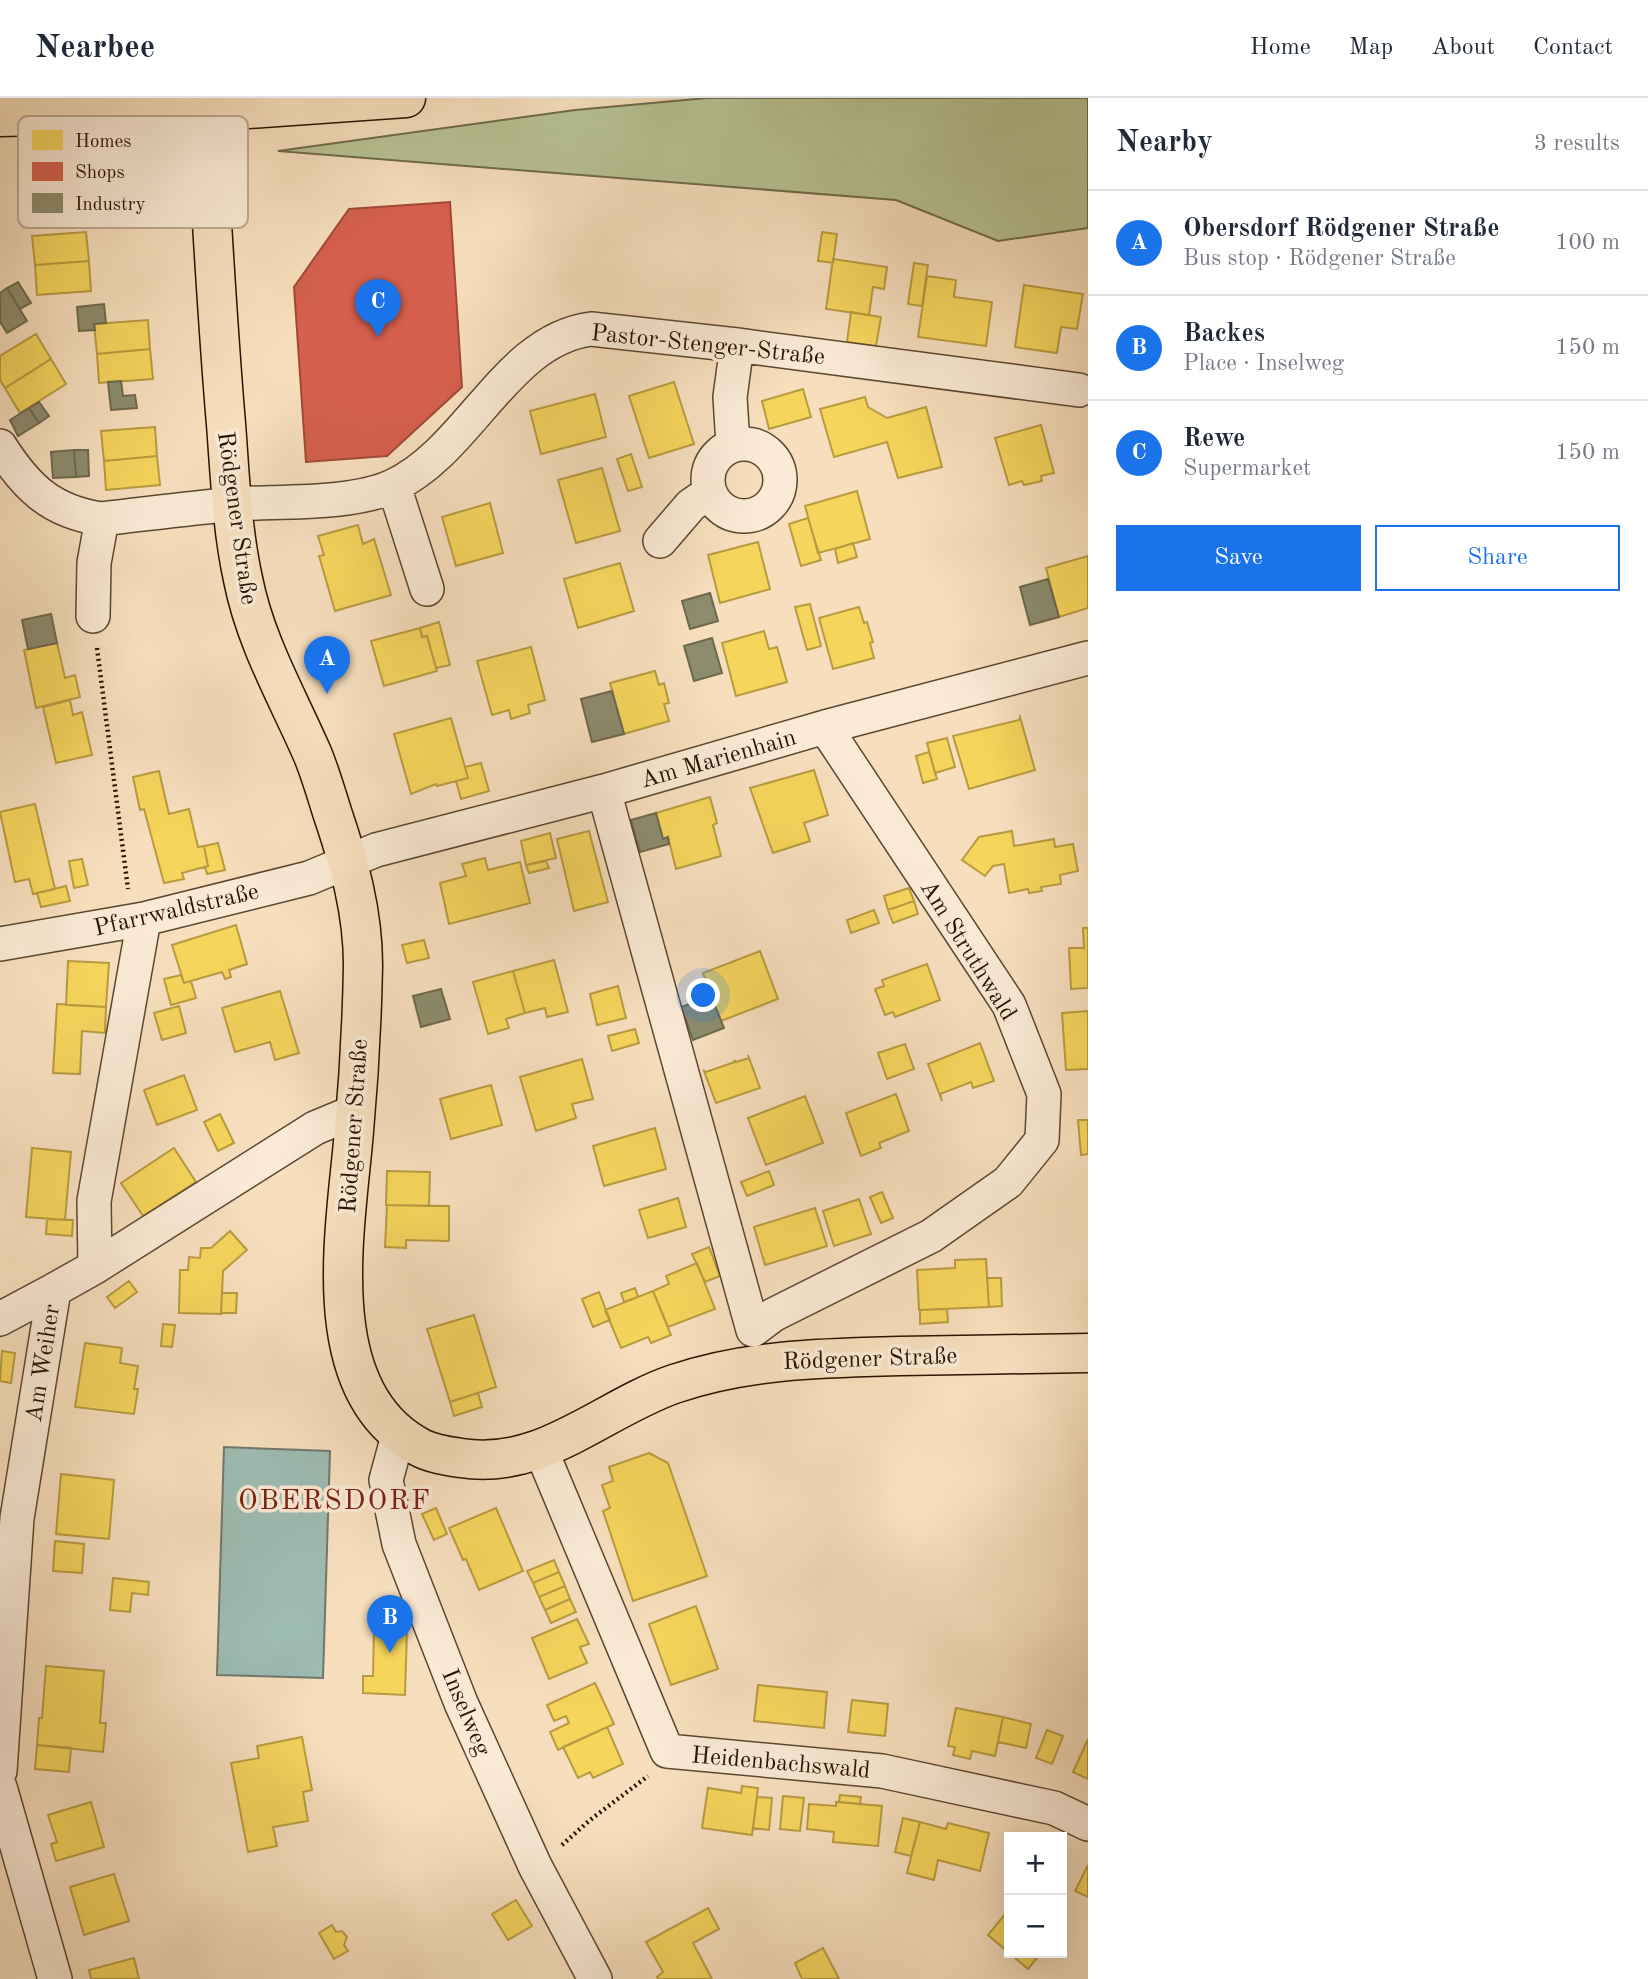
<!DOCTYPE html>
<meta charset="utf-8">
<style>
body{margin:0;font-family:"Old Standard TT",serif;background:#f6f6f7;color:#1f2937}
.controls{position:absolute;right:21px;bottom:21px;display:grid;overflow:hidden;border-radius:0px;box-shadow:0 7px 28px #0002}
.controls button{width:63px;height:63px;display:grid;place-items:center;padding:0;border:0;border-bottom:2px solid #e0e1e3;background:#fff;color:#1f2937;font:35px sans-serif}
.you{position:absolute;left:704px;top:898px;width:24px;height:24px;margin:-18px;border:5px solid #fff;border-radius:50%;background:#1a73e8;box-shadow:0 0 0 10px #1a73e833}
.badge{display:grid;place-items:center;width:46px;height:46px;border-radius:50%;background:#1a73e8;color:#fff;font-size:23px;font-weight:700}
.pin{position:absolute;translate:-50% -58px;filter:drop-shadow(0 2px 4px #0008)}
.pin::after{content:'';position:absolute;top:37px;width:24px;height:21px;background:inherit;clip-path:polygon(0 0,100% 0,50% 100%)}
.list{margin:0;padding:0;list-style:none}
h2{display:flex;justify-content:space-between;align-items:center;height:91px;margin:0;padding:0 28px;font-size:30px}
h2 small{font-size:23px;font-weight:400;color:#747a83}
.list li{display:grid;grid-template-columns:46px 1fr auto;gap:21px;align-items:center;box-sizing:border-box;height:105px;padding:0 28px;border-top:2px solid #e0e1e3}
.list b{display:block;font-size:26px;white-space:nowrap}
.list p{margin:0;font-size:23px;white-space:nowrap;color:#747a83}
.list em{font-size:23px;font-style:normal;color:#747a83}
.actions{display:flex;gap:14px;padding:21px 28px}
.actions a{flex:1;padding:16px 0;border:2px solid #1a73e8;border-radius:0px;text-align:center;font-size:24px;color:#1a73e8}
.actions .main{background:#1a73e8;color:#fff}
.map{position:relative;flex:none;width:1088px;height:1881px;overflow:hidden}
header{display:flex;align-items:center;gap:42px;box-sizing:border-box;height:98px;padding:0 35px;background:#fff;border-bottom:2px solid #e0e1e3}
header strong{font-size:33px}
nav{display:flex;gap:38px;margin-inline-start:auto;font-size:24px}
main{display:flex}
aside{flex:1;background:#fff}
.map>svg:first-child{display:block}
.green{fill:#b8c395;stroke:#706b4a;stroke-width:2}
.water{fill:#9dbcb4;stroke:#6f786c;stroke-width:2}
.homes{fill:#f6d55c;stroke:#b89b40;stroke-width:2}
.shops{fill:#d6604d;stroke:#a24936;stroke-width:2}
.industry{fill:#8c8c6e;stroke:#6e684d;stroke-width:2}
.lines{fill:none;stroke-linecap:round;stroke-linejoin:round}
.minor-casing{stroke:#5c4630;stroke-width:36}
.major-casing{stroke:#291300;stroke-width:41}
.path{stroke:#291300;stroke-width:4.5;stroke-dasharray:2 3.5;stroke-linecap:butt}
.minor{stroke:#faead5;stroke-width:33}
.major{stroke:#f7dfbe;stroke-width:38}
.labels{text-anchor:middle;stroke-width:7;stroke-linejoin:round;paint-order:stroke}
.street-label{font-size:24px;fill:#291300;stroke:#faead5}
.quarter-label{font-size:28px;letter-spacing:2px;fill:#7a1f14;stroke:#faead5}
.key{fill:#faead5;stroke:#bbaa95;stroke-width:2}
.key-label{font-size:19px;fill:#291300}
</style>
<header>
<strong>Nearbee</strong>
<nav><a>Home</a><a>Map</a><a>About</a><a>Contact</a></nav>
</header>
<main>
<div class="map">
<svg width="1088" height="1881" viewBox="0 0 1088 1881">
<rect width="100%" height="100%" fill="#f7dfbe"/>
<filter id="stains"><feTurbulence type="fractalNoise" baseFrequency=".00286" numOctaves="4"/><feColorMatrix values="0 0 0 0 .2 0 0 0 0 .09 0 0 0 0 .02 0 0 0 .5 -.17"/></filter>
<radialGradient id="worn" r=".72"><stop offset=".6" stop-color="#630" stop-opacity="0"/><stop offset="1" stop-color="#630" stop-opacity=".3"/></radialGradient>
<path class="green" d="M 707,0 L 1088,0 L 1088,130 L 998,143 L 896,102 L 278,53 L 575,12 Z"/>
<path class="water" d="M 224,1349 L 330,1353 L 323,1580 L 217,1577 Z"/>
<path class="homes" d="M 86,134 L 89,163 L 35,167 L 32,138 Z
M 822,134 L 837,136 L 833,165 L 818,163 Z
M 833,161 L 887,169 L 884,191 L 873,189 L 869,217 L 826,211 Z
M 89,163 L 91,193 L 37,197 L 35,167 Z
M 914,165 L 928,167 L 922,208 L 908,206 Z
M 927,178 L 956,182 L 954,199 L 992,204 L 986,248 L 918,239 Z
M 1024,187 L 1083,196 L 1077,231 L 1061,229 L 1057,255 L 1015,249 Z
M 851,214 L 881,219 L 876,248 L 847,244 Z
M 148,222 L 150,251 L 97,256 L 94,226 Z
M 36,236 L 51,261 L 5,290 L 0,282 L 0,258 Z
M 150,251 L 153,281 L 99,285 L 97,256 Z
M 51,261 L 66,286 L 20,315 L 5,290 Z
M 674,284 L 694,346 L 649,360 L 629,298 Z
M 803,291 L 811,319 L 769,331 L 762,303 Z
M 595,296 L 606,339 L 541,356 L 530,313 Z
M 865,299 L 868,309 L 887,320 L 926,309 L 942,369 L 898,380 L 887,344 L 834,359 L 820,311 Z
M 1041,327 L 1054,375 L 1041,378 L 1042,383 L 1024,387 L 1022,383 L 1009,387 L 995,340 Z
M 155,329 L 157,358 L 104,363 L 101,333 Z
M 631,356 L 642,389 L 628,393 L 617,361 Z
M 157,358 L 160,387 L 106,392 L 104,363 Z
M 602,370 L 620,433 L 576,445 L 558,382 Z
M 857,393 L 870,441 L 818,455 L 805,408 Z
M 490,405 L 503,455 L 456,468 L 442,419 Z
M 808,420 L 821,462 L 801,468 L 789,426 Z
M 358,427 L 363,446 L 374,441 L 391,497 L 335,513 L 319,458 L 324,457 L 318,438 Z
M 758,444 L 770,491 L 720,505 L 708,457 Z
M 853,445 L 857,459 L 838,465 L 835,451 Z
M 1088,458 L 1088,510 L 1059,519 L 1046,470 Z
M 620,465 L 634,513 L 578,530 L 564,481 Z
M 810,506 L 821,548 L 807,552 L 795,509 Z
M 859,509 L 864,525 L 867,524 L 873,544 L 870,545 L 874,560 L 833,571 L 819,520 Z
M 439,524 L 450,567 L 436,570 L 427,538 L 422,539 L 420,530 Z
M 420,530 L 422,539 L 427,538 L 437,573 L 384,588 L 371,543 Z
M 764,533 L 769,551 L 777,549 L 787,584 L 736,598 L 722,545 Z
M 57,545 L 65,580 L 75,577 L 80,599 L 36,610 L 24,552 Z
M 531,549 L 545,602 L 528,607 L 530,615 L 511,621 L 509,612 L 492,617 L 477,563 Z
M 655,573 L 659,587 L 664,585 L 669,605 L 664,606 L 669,623 L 624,636 L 610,585 Z
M 70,602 L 73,617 L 82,614 L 92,657 L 56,665 L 43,609 Z
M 1020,619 L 1035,672 L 969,691 L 953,638 L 1019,622 Z
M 451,620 L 468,680 L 437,688 L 436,686 L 411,696 L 394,636 Z
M 947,640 L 955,669 L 935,675 L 927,645 Z
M 929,654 L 937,681 L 923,685 L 916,658 Z
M 481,665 L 489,693 L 461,701 L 456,683 L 468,680 L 465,669 Z
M 814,672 L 828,717 L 804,725 L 810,743 L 773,755 L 750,690 Z
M 159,673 L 169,716 L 189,711 L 198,749 L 204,748 L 208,768 L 182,775 L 184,781 L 164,785 L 144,711 L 140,712 L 133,679 Z
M 710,699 L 717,725 L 713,727 L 721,758 L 676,771 L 668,739 L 663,741 L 656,715 Z
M 35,706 L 55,791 L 33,796 L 29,781 L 15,784 L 0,714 Z
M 589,733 L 608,804 L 574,813 L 557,741 Z
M 1012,733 L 1014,748 L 1054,741 L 1055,749 L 1073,746 L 1078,773 L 1060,777 L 1061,786 L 1041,789 L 1042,793 L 1029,795 L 1028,791 L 1009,795 L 1004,766 L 993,768 L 985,778 L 962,762 L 979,739 Z
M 550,735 L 556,760 L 526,767 L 521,743 Z
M 218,745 L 225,772 L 207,776 L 205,769 L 208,768 L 204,748 Z
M 485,760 L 488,772 L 520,764 L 530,805 L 449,826 L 440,785 L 466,778 L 462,766 Z
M 82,761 L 88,787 L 74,790 L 69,763 Z
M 546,763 L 549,770 L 529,775 L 526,767 Z
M 66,788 L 70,803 L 41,809 L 37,795 Z
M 909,790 L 914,803 L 888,812 L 884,798 Z
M 914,803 L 918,816 L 893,825 L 888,812 Z
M 874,812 L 879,825 L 851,835 L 847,822 Z
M 236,827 L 247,866 L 229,872 L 231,879 L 225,881 L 222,874 L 184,885 L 172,847 Z
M 1083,830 L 1088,830 L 1088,890 L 1071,891 L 1069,850 L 1084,850 Z
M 424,842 L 429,860 L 407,865 L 402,847 Z
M 760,853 L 778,901 L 721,923 L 703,875 Z
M 554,862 L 568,914 L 547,919 L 545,910 L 525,915 L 513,873 Z
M 68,863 L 109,865 L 106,909 L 66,907 Z
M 927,866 L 940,902 L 895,919 L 893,914 L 885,917 L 875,891 L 884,888 L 882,882 Z
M 513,873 L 525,915 L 506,921 L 509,930 L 488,936 L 473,884 Z
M 181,877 L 184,885 L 191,883 L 196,900 L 171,907 L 164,881 Z
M 618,888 L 626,920 L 597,927 L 590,896 Z
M 280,893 L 299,955 L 275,962 L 270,944 L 235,954 L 222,910 Z
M 57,906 L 106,909 L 105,935 L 82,933 L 80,976 L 53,975 Z
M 179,908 L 186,935 L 162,942 L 154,915 Z
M 1088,913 L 1088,971 L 1066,972 L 1062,915 Z
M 635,931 L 639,945 L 612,953 L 608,938 Z
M 980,945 L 994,983 L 973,990 L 971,984 L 940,996 L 942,1003 L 928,966 Z
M 905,946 L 914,971 L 887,981 L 878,955 Z
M 748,957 L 760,990 L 716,1005 L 704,973 L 706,974 L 735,964 L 734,962 L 736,964 L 749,960 Z
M 582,961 L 593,1001 L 572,1006 L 576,1020 L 536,1033 L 520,979 Z
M 184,977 L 197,1012 L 157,1027 L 144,992 Z
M 491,987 L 502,1027 L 451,1041 L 440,1001 Z
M 896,996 L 909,1033 L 879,1045 L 881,1050 L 861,1058 L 846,1015 Z
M 805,998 L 823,1045 L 766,1067 L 748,1020 Z
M 220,1016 L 234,1045 L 218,1053 L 204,1024 Z
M 1078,1022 L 1088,1022 L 1088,1056 L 1081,1057 Z
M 655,1030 L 666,1071 L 604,1088 L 593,1048 Z
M 32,1050 L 71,1054 L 65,1122 L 26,1119 Z
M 174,1050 L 196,1084 L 143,1118 L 121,1085 Z
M 387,1073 L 430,1074 L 429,1108 L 386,1107 Z
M 769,1073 L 774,1087 L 747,1098 L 741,1084 Z
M 882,1094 L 893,1120 L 881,1125 L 870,1099 Z
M 678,1100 L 686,1129 L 648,1140 L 639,1112 Z
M 859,1101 L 871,1136 L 834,1148 L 823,1113 Z
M 387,1107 L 449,1108 L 449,1143 L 406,1142 L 406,1150 L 385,1149 Z
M 815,1110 L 827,1148 L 765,1167 L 754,1129 Z
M 47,1121 L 73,1122 L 72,1138 L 46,1136 Z
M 230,1133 L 247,1152 L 223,1173 L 221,1216 L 179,1215 L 180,1172 L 188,1172 L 189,1159 L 200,1160 L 201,1150 L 211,1150 Z
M 709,1149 L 720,1178 L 705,1184 L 692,1156 Z
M 986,1161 L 989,1209 L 919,1212 L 917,1172 L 955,1170 L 955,1162 Z
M 697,1165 L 715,1211 L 668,1229 L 653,1193 L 669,1186 L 666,1178 Z
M 987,1180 L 1001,1180 L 1002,1208 L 989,1209 Z
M 129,1183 L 137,1194 L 115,1210 L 107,1199 Z
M 635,1190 L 638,1199 L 624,1204 L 621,1195 Z
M 653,1193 L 671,1237 L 651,1245 L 648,1239 L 621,1250 L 605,1212 Z
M 599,1194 L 610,1222 L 593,1229 L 582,1201 Z
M 222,1195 L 237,1195 L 236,1215 L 221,1215 Z
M 947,1211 L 948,1224 L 920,1226 L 920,1212 Z
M 474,1217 L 496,1289 L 450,1304 L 427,1231 Z
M 163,1226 L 175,1227 L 172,1249 L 161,1248 Z
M 85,1245 L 122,1250 L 120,1265 L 138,1268 L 134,1291 L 138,1291 L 134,1316 L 75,1309 Z
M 2,1253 L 15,1255 L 11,1285 L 0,1283 Z
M 478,1295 L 482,1309 L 454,1318 L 450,1304 Z
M 649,1355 L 668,1365 L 707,1478 L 633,1503 L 603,1413 L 610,1410 L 602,1387 L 613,1383 L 609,1369 Z
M 61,1376 L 114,1382 L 109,1441 L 56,1436 Z
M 436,1410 L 447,1436 L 434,1442 L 422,1416 Z
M 496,1410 L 523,1473 L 479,1492 L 466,1461 L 463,1462 L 449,1430 Z
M 55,1443 L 84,1446 L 82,1475 L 53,1473 Z
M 554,1462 L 559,1474 L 533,1485 L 527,1473 Z
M 559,1474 L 565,1488 L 539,1499 L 533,1485 Z
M 113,1480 L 149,1484 L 148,1497 L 132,1495 L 130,1514 L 110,1512 Z
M 565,1488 L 570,1501 L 545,1512 L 539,1499 Z
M 570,1501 L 576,1514 L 551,1525 L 545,1512 Z
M 696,1508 L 718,1571 L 671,1587 L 649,1526 Z
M 577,1521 L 589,1546 L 580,1549 L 587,1565 L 549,1581 L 532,1540 Z
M 374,1530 L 407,1531 L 405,1597 L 363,1595 L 363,1578 L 373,1578 Z
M 46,1568 L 104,1573 L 100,1625 L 106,1625 L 103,1654 L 37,1647 L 39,1620 L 42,1620 Z
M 595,1585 L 614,1626 L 558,1652 L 550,1634 L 569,1625 L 566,1618 L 554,1623 L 547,1607 Z
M 758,1587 L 827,1594 L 824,1630 L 754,1623 Z
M 852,1602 L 888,1606 L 885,1638 L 848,1634 Z
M 956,1610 L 1003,1619 L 995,1658 L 972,1653 L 970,1661 L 953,1657 L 955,1649 L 948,1648 Z
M 1003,1619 L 1031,1626 L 1026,1650 L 998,1644 Z
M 607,1629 L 623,1666 L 593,1680 L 590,1674 L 578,1680 L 563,1649 Z
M 1047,1632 L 1063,1638 L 1052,1666 L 1036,1660 Z
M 302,1639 L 312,1692 L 303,1694 L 308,1723 L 273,1729 L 277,1748 L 248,1754 L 231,1665 L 259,1660 L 257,1648 Z
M 1088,1641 L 1088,1681 L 1073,1674 Z
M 37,1647 L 71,1650 L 69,1674 L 35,1671 Z
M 742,1688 L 758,1690 L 752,1737 L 702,1730 L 708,1690 L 741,1695 Z
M 840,1697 L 861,1699 L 860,1706 L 839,1704 Z
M 783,1698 L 804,1700 L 800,1733 L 780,1731 Z
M 757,1699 L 772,1700 L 769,1732 L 753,1730 Z
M 91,1704 L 104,1749 L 56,1763 L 51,1746 L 57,1744 L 48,1717 Z
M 836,1704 L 882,1708 L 878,1748 L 833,1744 L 834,1734 L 807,1731 L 809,1706 L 836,1708 Z
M 903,1720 L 920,1724 L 911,1758 L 895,1754 Z
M 920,1724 L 946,1731 L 948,1725 L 989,1735 L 980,1773 L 938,1762 L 934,1782 L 907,1775 Z
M 1088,1767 L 1088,1799 L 1075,1793 Z
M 114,1776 L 129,1823 L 84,1837 L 70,1789 Z
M 516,1802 L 532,1828 L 508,1842 L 492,1816 Z
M 708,1810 L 719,1831 L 693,1845 L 712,1881 L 658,1881 L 657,1879 L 663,1874 L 646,1844 Z
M 1009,1811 L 1009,1855 L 1041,1855 L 1028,1871 L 988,1837 Z
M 332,1827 L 336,1834 L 342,1833 L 347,1839 L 344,1847 L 348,1853 L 334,1861 L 319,1835 Z
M 823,1850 L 839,1881 L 802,1881 L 795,1865 Z
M 134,1860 L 139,1881 L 91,1881 L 89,1872 Z"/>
<path class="shops" d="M 450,104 L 462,289 L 387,358 L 306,364 L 294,189 L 349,111 Z"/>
<path class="industry" d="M 18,184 L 31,205 L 20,211 L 7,190 Z
M 7,190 L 27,223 L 7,235 L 0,224 L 0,195 Z
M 104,206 L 106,225 L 94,226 L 95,232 L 79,233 L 77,209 Z
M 121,283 L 123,298 L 135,297 L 137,310 L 111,312 L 108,284 Z
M 39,304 L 49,318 L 39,325 L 29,310 Z
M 29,310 L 39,325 L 18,338 L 10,322 Z
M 74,352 L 76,379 L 53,380 L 51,354 Z
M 74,352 L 88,352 L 89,378 L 76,379 Z
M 1048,481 L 1059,519 L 1030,527 L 1020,489 Z
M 710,495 L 718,523 L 690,531 L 682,503 Z
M 51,516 L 57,545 L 28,551 L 22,522 Z
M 712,540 L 722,575 L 694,583 L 684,548 Z
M 612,593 L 624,636 L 592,644 L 581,601 Z
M 656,715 L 663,741 L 668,739 L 669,746 L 640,754 L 631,722 Z
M 441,891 L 450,921 L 421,929 L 413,898 Z
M 711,898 L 724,930 L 693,942 L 681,909 Z"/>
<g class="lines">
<defs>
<path id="minor" d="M708 382a36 36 0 1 1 72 0a36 36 0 1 1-72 0Z
M 733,347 L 730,299 L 737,247
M 0,348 C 26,389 51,414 102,421 C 146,416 190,410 235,406 C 281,403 352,407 393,388 C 470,352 506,242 591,231 L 737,247 L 1079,292
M 394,388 L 427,491
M 660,443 L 691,407 L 710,394
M 93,518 L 94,465 L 102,421
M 604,693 L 753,1232 L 773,1217 L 931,1138 L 1008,1084 L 1042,1042 L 1044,996 L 1009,907 L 825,629
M 0,846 L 144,821 L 309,780 L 376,752 L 604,693 L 825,629 L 1088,560
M 95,1169 L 94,1103 L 144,821
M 0,1221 L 54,1192
M 399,1334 L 386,1382 L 399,1446 L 461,1605 L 535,1768 L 595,1881
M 541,1352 L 667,1653 L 882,1673 L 1054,1710 L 1088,1726
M 0,1673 L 17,1420 L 54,1192 L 95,1169 L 315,1030 L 356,1013
M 0,1689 L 55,1881"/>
<path id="major" d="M 205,14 C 212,118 217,222 226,326 C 230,378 232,431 243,481 C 255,543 287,598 312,655 C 320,674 326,695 332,714 C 349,764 363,814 363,867 C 362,922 359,978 354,1033 C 346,1131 313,1294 421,1350 C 433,1356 448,1358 461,1360 C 542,1373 602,1311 674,1286 C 747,1261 824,1260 900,1258 C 963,1257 1025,1256 1088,1255
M 0,19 L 205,14 L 406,0"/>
</defs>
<use href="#minor" class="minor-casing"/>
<use href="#major" class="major-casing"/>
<path class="path" d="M 97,550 L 128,791
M 562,1747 L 590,1722 L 648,1678"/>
<use href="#minor" class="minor"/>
<use href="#major" class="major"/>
</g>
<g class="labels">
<g class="street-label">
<text transform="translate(708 246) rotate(6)" y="8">Pastor-Stenger-Straße</text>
<text transform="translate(238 420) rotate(82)" y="8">Rödgener Straße</text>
<text transform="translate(718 660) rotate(-16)" y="8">Am Marienhain</text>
<text transform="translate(176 811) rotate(-13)" y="8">Pfarrwaldstraße</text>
<text transform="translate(969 852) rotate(58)" y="8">Am Struthwald</text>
<text transform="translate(353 1028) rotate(-86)" y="8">Rödgener Straße</text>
<text transform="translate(870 1260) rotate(-2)" y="8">Rödgener Straße</text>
<text transform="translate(42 1265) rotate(-81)" y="8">Am Weiher</text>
<text transform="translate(467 1614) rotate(67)" y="8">Inselweg</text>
<text transform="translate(781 1664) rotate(5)" y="8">Heidenbachswald</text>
</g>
<g class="quarter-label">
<text x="335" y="1411">OBERSDORF</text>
</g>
</g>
<rect x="18" y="18" width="230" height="112" rx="10" class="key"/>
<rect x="32" y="32" width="31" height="20" fill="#f6d55c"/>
<rect x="32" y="64" width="31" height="19" fill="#d6604d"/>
<rect x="32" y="95" width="31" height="20" fill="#8c8c6e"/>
<g class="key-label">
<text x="75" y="49">Homes</text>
<text x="75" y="80">Shops</text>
<text x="75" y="112">Industry</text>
</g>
<rect width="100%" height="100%" filter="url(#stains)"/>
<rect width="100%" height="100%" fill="url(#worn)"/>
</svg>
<div class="controls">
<button>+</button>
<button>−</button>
</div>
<div class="you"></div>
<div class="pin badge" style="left:327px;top:596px">A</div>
<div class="pin badge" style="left:390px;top:1555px">B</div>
<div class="pin badge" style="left:378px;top:239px">C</div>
</div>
<aside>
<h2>Nearby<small>3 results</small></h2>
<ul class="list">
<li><span class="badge">A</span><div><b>Obersdorf Rödgener Straße</b><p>Bus stop · Rödgener Straße</p></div><em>100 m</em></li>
<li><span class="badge">B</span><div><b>Backes</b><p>Place · Inselweg</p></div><em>150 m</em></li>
<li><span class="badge">C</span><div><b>Rewe</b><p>Supermarket</p></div><em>150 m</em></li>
</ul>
<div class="actions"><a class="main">Save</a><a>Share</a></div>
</aside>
</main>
